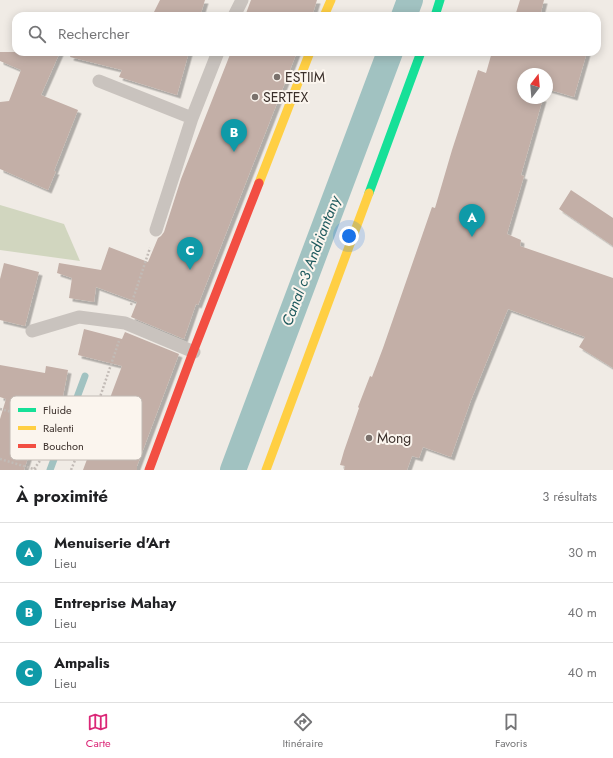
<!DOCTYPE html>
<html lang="fr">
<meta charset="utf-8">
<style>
body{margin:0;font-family:Jost,sans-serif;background:#f2f2f2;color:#202124}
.compass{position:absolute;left:517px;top:68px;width:36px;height:36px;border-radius:50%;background:#fff;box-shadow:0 2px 10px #0003;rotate:16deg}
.you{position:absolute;left:349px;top:236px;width:14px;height:14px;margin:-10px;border:3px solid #fff;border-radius:50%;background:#1a73e8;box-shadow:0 0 0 6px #1a73e833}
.badge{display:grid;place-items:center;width:26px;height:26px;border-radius:50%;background:#db2777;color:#fff;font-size:13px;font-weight:700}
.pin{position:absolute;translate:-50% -33px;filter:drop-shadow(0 1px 2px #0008)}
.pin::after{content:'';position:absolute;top:21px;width:14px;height:12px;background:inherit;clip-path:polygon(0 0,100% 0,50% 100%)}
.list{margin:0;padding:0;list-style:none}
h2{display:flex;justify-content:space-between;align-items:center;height:52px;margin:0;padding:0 16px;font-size:17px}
h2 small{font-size:13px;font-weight:400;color:#757577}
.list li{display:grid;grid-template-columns:26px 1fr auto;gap:12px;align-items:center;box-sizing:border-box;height:60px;padding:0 16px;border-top:1px solid #e0e0e0}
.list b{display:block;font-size:15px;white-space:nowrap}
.list p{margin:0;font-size:13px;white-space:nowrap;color:#757577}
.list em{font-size:13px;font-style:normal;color:#757577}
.icon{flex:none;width:22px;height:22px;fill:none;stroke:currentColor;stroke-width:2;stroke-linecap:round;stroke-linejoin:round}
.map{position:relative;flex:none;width:613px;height:470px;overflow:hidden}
.search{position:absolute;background:#fff;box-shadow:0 2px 10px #0003;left:12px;right:12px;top:12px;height:44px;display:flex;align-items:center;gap:10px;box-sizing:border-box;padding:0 14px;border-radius:12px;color:#757577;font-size:15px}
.sheet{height:232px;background:#fff}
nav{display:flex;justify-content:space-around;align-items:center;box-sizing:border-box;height:56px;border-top:1px solid #e0e0e0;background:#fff;font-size:11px;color:#757577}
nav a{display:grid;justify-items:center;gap:2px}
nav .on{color:#db2777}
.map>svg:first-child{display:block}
.green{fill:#d1d6bf}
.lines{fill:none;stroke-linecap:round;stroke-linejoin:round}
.stream{stroke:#a1c2c1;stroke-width:7}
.canal{stroke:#a1c2c1;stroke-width:26}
.building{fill:#c3afa7;filter:url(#shadow)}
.path{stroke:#c2bbb6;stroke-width:2.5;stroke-dasharray:2 2;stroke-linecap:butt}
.lane{stroke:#c9c3be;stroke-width:13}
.fast{stroke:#16e098;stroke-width:9}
.slow{stroke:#ffcf43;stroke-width:9}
.jam{stroke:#f24e42;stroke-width:9}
.poi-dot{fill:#7a716c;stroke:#fbf5ee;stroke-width:1.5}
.labels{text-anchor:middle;stroke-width:4;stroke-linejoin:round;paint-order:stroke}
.poi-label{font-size:14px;fill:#3b302b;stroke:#fbf5ee;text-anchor:start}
.water-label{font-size:15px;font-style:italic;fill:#1f5a5e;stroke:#fbf5ee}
.key{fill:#fbf5ee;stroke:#c1bab4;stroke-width:1}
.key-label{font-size:11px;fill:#3b302b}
</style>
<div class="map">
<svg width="613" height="470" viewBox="0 0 613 470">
<defs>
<filter id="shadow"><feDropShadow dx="3.5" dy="3.5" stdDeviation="0" flood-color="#0004"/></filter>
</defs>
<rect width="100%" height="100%" fill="#f0ebe5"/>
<path class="green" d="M 0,205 L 64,224 L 80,261 L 0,250 Z"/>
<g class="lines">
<path class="stream" d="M 50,470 L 85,376"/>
<path class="canal" d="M 404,16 L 410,0
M 233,470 L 390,52"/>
</g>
<path class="building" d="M 160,0 L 205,0 L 200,16 L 152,16 Z
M 251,0 L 317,0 L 312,16 L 245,16 Z
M 520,0 L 544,0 L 540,16 L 515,16 Z
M 0,52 L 60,52 L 41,95 L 78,110 L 54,171 L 56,171 L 48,190 L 0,169 L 0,102 L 9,101 L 21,70 L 0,61 Z
M 72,52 L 189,52 L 177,95 L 119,77 L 122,70 L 70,57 Z
M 231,52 L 297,52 L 198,305 L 196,304 L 184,339 L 131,317 L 137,302 L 96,287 L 94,302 L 69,298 L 72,278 L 57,273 L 59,263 L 101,270 L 109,247 L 148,262 L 158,238 L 161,236 L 164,232 L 181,179 Z
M 492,52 L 587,52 L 574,97 L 547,89 L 547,74 L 523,74 L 523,98 L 543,98 L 521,175 L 524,176 L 507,234 L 521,240 L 520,246 L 613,278 L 613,368 L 579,347 L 585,337 L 508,309 L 471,400 L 451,457 L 423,447 L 419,458 L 412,456 L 407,470 L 344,470 L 345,466 L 340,465 L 344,451 L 359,408 L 358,407 L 370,376 L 372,377 L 383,348 L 432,207 L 435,208 L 452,150 L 478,70 L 486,73 Z
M 571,190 L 613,218 L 613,246 L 559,209 Z
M 4,263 L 39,272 L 25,326 L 0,320 L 0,279 Z
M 84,329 L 122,339 L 125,332 L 179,354 L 137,466 L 137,470 L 83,470 L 122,366 L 78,355 Z
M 0,365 L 45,373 L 46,366 L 68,370 L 62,401 L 47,398 L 24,470 L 0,470 L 0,419 L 6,399 L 0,397 Z"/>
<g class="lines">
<path class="path" d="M 131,305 L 150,248
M 0,409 C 29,417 58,422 87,431
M 50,447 L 77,456
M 0,459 L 37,470
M 34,469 L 50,447 L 59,422
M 71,470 L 97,406 L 119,341"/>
<path class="lane" d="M 234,16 L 242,0
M 99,81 L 192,118
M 156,230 L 192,118 L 218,52
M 32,331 L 79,317 L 125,323 L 194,352"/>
<path class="fast" d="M 435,16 L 440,0
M 369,193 L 421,52"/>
<path class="slow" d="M 324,16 L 331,0
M 259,183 L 310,52
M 266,470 L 369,193"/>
<path class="jam" d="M 149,470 L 193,352 L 259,183"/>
</g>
<g class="poi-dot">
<circle cx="277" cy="77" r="4"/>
<circle cx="255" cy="97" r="4"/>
<circle cx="369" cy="438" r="4"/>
</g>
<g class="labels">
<g class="poi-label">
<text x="285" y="82">ESTIIM</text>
<text x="263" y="102">SERTEX</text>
<text x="377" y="443">Mong</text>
</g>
<g class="water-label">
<text transform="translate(311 261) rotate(-69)" y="5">Canal c3 Andriantany</text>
</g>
</g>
<rect x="10" y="396" width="132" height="64" rx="6" class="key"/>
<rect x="18" y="408" width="18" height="4" fill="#16e098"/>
<rect x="18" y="426" width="18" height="4" fill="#ffcf43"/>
<rect x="18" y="444" width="18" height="4" fill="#f24e42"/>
<g class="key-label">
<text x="43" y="414">Fluide</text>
<text x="43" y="432">Ralenti</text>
<text x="43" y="450">Bouchon</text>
</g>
</svg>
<svg class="compass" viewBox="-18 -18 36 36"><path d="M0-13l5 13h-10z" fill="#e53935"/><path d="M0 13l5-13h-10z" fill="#757577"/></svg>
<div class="you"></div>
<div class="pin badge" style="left:472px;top:237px;background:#0f9aa8">A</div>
<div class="pin badge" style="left:234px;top:152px;background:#0f9aa8">B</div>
<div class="pin badge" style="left:190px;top:270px;background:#0f9aa8">C</div>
<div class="search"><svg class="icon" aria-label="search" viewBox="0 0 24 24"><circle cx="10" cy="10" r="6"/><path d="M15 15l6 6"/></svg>Rechercher</div>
</div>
<section class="sheet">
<h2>À proximité<small>3 résultats</small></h2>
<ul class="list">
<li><span class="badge" style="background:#0f9aa8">A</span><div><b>Menuiserie d'Art</b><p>Lieu</p></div><em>30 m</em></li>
<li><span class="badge" style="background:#0f9aa8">B</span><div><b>Entreprise Mahay</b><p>Lieu</p></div><em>40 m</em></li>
<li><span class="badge" style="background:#0f9aa8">C</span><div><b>Ampalis</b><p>Lieu</p></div><em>40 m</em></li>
</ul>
</section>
<nav>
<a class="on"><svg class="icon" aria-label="map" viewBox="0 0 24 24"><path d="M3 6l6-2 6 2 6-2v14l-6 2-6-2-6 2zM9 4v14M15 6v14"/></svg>Carte</a>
<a><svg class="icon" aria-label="directions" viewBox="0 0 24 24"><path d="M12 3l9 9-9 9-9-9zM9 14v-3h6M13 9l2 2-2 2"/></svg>Itinéraire</a>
<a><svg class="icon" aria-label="saved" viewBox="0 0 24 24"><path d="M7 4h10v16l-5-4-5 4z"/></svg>Favoris</a>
</nav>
